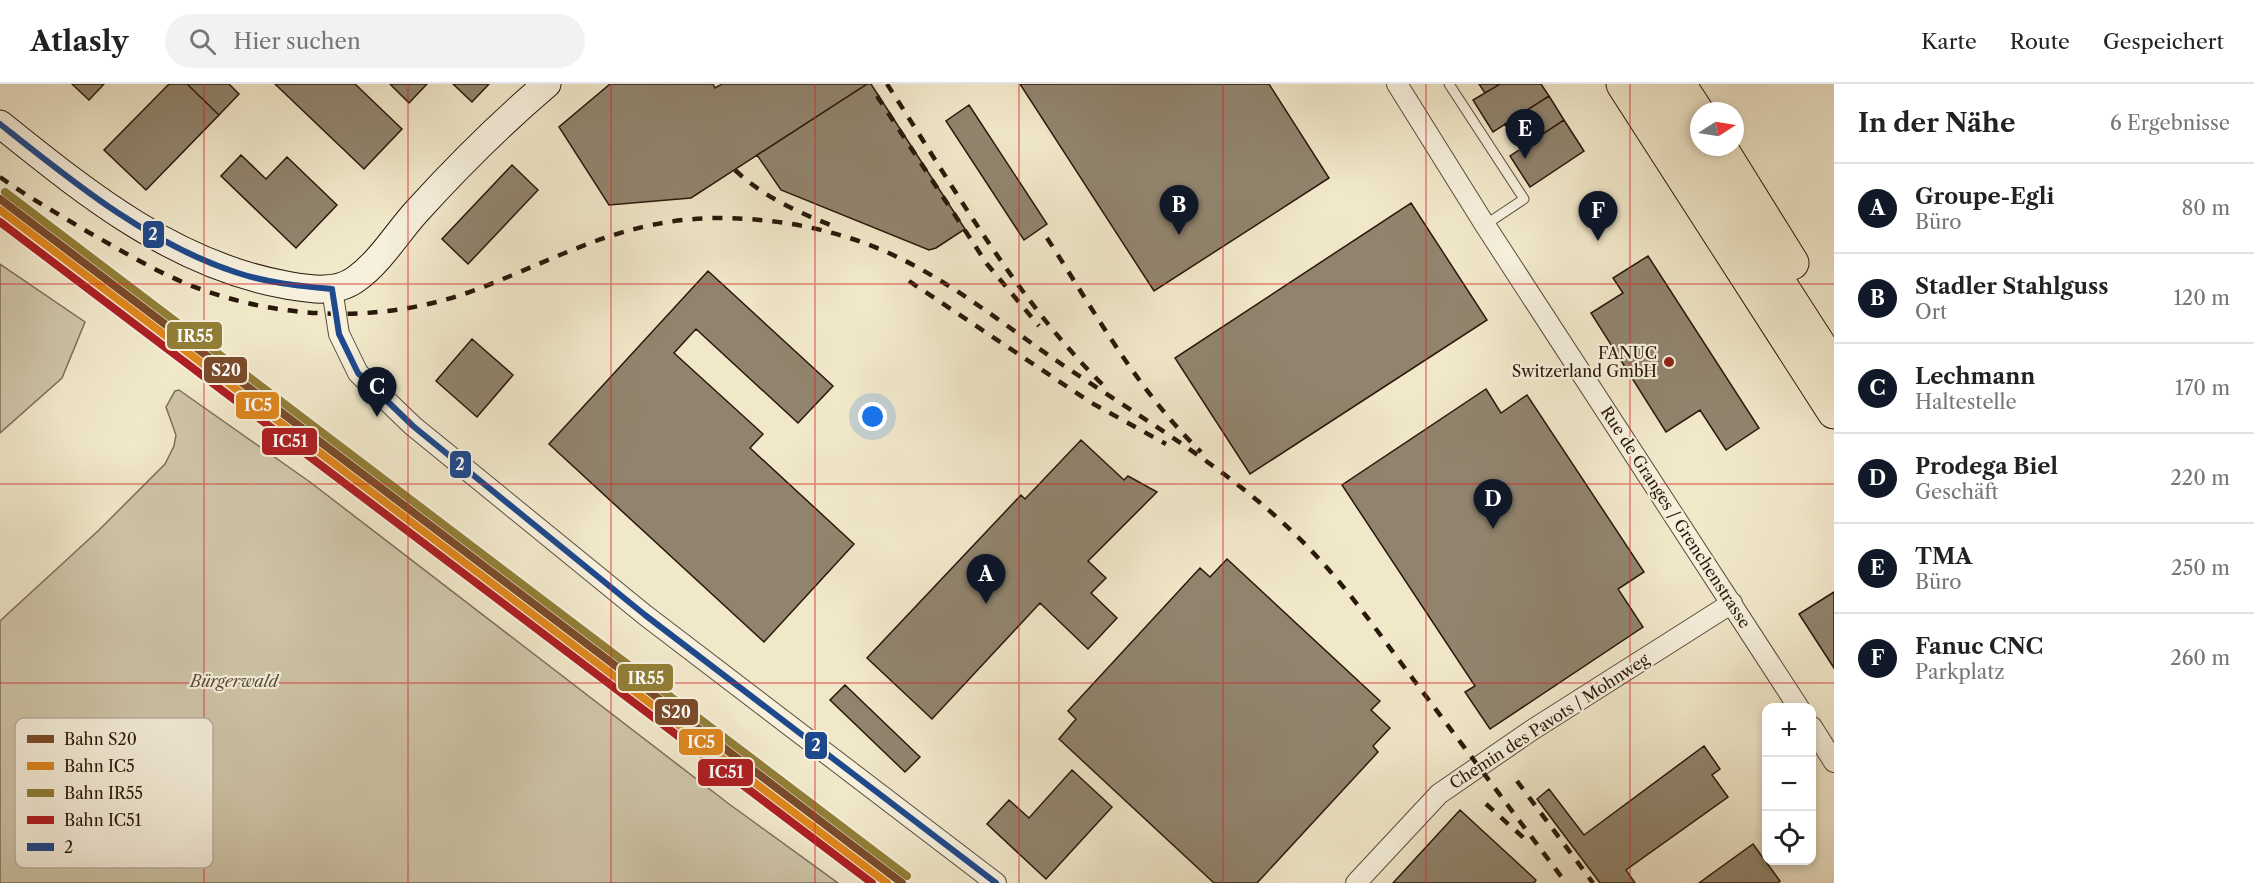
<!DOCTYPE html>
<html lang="de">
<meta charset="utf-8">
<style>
body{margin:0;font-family:"Libre Caslon Text",serif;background:#f2f2f2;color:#222}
.controls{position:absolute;right:18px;bottom:18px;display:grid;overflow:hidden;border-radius:12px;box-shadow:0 3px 9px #0003}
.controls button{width:54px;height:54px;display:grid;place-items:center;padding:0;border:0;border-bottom:2px solid #e0e0e0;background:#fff;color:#222;font:30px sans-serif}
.compass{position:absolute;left:1690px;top:18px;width:54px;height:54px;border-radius:50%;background:#fff;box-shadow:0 3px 9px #0003;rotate:78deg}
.you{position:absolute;left:873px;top:333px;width:21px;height:21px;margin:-15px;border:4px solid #fff;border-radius:50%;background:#1a73e8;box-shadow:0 0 0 9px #1a73e833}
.badge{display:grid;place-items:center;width:39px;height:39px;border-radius:50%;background:#111827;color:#fff;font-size:20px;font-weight:700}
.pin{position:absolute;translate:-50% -50px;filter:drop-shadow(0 2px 3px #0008)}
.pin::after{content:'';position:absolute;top:32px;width:21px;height:18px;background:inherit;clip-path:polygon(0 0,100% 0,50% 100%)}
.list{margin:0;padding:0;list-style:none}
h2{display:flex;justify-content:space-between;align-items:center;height:78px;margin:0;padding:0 24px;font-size:26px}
h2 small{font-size:20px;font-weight:400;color:#767676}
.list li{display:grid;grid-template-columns:39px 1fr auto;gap:18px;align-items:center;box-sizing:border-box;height:90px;padding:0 24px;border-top:2px solid #e0e0e0}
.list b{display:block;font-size:22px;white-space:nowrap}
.list p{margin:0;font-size:20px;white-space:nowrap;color:#767676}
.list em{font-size:20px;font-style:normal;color:#767676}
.icon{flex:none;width:33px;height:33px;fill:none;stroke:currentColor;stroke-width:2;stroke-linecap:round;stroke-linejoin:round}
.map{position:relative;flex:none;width:1834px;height:799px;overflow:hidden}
header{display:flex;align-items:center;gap:36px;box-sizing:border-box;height:84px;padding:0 30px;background:#fff;border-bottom:2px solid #e0e0e0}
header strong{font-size:28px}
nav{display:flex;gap:33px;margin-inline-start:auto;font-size:21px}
.search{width:420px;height:54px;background:#f2f2f2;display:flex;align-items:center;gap:15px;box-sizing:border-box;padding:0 21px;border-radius:33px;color:#767676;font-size:22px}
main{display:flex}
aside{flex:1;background:#fff}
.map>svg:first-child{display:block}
.green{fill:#cfc5a9;stroke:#7c6e5a;stroke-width:1.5}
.building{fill:#91846e;stroke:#29180a;stroke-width:1.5}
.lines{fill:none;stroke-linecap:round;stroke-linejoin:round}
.lane-casing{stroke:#5b4c3a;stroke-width:11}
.street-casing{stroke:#5b4c3a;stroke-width:22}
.secondary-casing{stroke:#29180a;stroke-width:29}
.highway-casing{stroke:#29180a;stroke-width:35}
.lane{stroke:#f6f0dd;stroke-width:9}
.street{stroke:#f6f0dd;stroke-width:20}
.secondary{stroke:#f6f0dd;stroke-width:27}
.highway{stroke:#f1e8ca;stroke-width:33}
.rail{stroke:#29180a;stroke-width:4.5;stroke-dasharray:10 10;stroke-linecap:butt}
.bus-1-casing{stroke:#f6f0dd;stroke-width:10}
.bus-1{stroke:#1e498c;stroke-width:6}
.rail-1-casing{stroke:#f6f0dd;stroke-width:12}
.rail-2-casing{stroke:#f6f0dd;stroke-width:12}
.rail-3-casing{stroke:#f6f0dd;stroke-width:12}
.rail-4-casing{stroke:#f6f0dd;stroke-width:12}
.rail-1{stroke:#7a4b2a;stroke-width:8}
.rail-2{stroke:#de861e;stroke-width:8}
.rail-3{stroke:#917e36;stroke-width:8}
.rail-4{stroke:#ad1f23;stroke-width:8}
.grid{fill:none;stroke:#d62828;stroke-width:1.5;stroke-opacity:0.55}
.poi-dot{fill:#8f2418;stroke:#f6f0dd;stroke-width:2}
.labels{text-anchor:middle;stroke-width:4.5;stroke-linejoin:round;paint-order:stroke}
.poi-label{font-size:16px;fill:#29180a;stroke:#f6f0dd;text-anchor:end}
.street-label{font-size:16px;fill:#29180a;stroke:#f6f0dd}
.park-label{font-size:16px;font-style:italic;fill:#5b4c3a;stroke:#f6f0dd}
.key{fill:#f6f0dd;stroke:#b8af9e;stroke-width:1.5}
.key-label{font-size:16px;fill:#29180a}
.line-badge{stroke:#f6f0dd;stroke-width:2}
.badge-label{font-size:16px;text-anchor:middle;font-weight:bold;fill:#fff}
</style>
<header>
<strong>Atlasly</strong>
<div class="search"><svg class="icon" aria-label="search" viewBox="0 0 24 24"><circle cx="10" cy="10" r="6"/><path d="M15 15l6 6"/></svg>Hier suchen</div>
<nav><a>Karte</a><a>Route</a><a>Gespeichert</a></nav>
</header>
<main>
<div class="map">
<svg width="1834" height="799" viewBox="0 0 1834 799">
<rect width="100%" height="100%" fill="#f1e8ca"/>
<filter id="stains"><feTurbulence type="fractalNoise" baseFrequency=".00333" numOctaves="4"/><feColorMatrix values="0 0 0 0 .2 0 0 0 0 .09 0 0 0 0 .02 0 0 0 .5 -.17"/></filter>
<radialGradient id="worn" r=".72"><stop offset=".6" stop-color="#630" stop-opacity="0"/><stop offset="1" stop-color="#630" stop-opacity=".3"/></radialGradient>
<path class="green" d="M 0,180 L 85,238 L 62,294 L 0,349 Z
M 179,306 L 310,398 L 729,720 L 838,799 L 0,799 L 0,537 L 99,446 L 165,380 L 174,362 L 176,351 L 166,323 L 175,307 Z"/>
<path class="building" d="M 72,0 L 104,0 L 89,16 Z
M 169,0 L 187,0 L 219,31 L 146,106 L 104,66 Z
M 187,0 L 229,0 L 239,10 L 219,31 Z
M 275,0 L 355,0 L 402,45 L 364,85 Z
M 390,0 L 427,0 L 409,19 Z
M 453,0 L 489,0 L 472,18 Z
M 610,0 L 713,0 L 715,4 L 722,0 L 867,0 L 691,114 L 609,121 L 559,43 Z
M 867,0 L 871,0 L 965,145 L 936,164 L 929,166 L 781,106 L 757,71 Z
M 1020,0 L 1269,0 L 1329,94 L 1154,207 Z
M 1479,0 L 1500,0 L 1485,9 Z
M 1500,0 L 1541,0 L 1549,12 L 1493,48 L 1473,16 Z
M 1549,12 L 1564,36 L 1520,65 L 1505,40 Z
M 969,21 L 1047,140 L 1024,156 L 946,37 Z
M 1564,36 L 1584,67 L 1530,103 L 1510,72 Z
M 241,71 L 266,95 L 287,73 L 337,121 L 296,164 L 221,92 Z
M 512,81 L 538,106 L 468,180 L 442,155 Z
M 1411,119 L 1487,236 L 1250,390 L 1175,274 Z
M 1648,172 L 1759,344 L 1726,366 L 1700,326 L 1666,348 L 1591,229 L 1623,209 L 1613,194 Z
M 708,187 L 833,302 L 798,339 L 696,245 L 674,269 L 763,350 L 750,364 L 854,460 L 764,558 L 549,360 Z
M 472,255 L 513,291 L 477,333 L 436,297 Z
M 1486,305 L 1501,329 L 1527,311 L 1644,488 L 1618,505 L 1643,543 L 1490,645 L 1465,608 L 1475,602 L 1342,401 Z
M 1081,356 L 1124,396 L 1128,392 L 1157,408 L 1088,477 L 1106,494 L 1091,509 L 1117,534 L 1088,565 L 1040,519 L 932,635 L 867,574 L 1021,411 L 1025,415 Z
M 1227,475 L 1380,617 L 1371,626 L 1390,644 L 1373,662 L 1378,668 L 1257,799 L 1214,799 L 1059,655 L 1076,635 L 1068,627 L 1200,484 L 1210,493 Z
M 1834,508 L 1834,584 L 1799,530 Z
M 845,601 L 920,673 L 905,688 L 830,616 Z
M 1704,662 L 1720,685 L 1712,691 L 1728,713 L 1626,786 L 1635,799 L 1600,799 L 1537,715 L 1549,705 L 1584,751 Z
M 1072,686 L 1112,723 L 1046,795 L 987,740 L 1009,716 L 1029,734 Z
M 1460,726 L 1536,796 L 1534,799 L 1393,799 Z
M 1753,760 L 1780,797 L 1778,799 L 1699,799 Z"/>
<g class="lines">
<defs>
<path id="lane" d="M 1449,0 L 1524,115 L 1485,141"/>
<path id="street" d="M 1397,0 L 1485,141 L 1799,624
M 332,205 L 339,250 L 358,289 L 413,342 L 645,531 L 996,799
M 1812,643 L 1834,678
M 1356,799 L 1439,710 L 1532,646 L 1732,519"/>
<path id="secondary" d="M 0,40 C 86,109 174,181 286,201 C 309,205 336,210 356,195 C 380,178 397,149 417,127 C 457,83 501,39 547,0"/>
<path id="highway" d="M 1623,0 L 1834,328
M 1651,0 L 1834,284
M 1679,0 L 1699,31
M 1720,63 L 1792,179"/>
</defs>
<use href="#lane" class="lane-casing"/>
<use href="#street" class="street-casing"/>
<use href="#secondary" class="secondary-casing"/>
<use href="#highway" class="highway-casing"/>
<use href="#lane" class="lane"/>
<use href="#street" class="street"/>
<use href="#secondary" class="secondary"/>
<use href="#highway" class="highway"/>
<path class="rail" d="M 887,0 C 954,103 1015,214 1103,301
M 877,12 L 987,180 L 1039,242
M 735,86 C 764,113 797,128 833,142
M 0,93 C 28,113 58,130 88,148 C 126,169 164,193 206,207 C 295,238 395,238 483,203 C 565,171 625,135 717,134 C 777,134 836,145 891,170 C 950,197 1003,240 1057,277 C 1147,338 1247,395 1320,476 C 1354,513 1383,555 1413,595 C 1464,663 1515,731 1566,799
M 1047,154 C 1095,228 1137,306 1201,368
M 909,197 L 1090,318 L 1166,360
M 1517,697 L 1593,799
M 1486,720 L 1526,756"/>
<defs>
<path id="bus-1" d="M 0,40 C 73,98 148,160 238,189 C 268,199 300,202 332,205
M 332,205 L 339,250 L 358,289 L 413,342 L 645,531 L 996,799"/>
</defs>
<use href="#bus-1" class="bus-1-casing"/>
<use href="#bus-1" class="bus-1"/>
<defs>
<path id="rail-1" d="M 0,115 L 902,799"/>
<path id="rail-2" d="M 0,126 L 887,799"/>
<path id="rail-3" d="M 5,108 L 907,792"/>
<path id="rail-4" d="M 0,138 L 872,799"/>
</defs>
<use href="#rail-1" class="rail-1-casing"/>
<use href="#rail-2" class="rail-2-casing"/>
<use href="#rail-3" class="rail-3-casing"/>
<use href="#rail-4" class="rail-4-casing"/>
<use href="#rail-1" class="rail-1"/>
<use href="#rail-2" class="rail-2"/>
<use href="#rail-3" class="rail-3"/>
<use href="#rail-4" class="rail-4"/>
</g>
<path class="grid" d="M 204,0 L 204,799M 408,0 L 408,799M 611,0 L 611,799M 815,0 L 815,799M 1019,0 L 1019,799M 1223,0 L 1223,799M 1426,0 L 1426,799M 1630,0 L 1630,799M 0,200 L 1834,200M 0,400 L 1834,400M 0,599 L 1834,599"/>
<circle class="poi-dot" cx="1669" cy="278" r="6"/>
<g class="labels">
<g class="poi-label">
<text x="1657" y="275">FANUC<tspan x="1657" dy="18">Switzerland GmbH</tspan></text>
</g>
<g class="street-label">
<text transform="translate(1676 433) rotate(57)" y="6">Rue de Granges / Grenchenstrasse</text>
<text transform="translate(1549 637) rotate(-33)" y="6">Chemin des Pavots / Mohnweg</text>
</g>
<g class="park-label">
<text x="234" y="603">Bürgerwald</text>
</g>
</g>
<rect x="15" y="634" width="198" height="150" rx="9" class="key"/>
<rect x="27" y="651" width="27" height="8" fill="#7a4b2a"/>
<rect x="27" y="678" width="27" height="8" fill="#de861e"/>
<rect x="27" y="705" width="27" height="8" fill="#917e36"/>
<rect x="27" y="732" width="27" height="8" fill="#ad1f23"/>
<rect x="27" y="759" width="27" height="8" fill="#1e498c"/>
<g class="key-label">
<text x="64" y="661">Bahn S20</text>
<text x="64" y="688">Bahn IC5</text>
<text x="64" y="715">Bahn IR55</text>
<text x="64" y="742">Bahn IC51</text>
<text x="64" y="769">2</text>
</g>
<g class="line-badge">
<rect x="142" y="136" width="23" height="29" rx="6" fill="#1e498c"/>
<rect x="166" y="237" width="57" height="29" rx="6" fill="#917e36"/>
<rect x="203" y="272" width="45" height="28" rx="6" fill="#7a4b2a"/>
<rect x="235" y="307" width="45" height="29" rx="6" fill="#de861e"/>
<rect x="261" y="343" width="57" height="29" rx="6" fill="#ad1f23"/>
<rect x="449" y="366" width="23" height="29" rx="6" fill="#1e498c"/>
<rect x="617" y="579" width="57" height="29" rx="6" fill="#917e36"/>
<rect x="654" y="614" width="45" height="28" rx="6" fill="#7a4b2a"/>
<rect x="678" y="644" width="46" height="28" rx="6" fill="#de861e"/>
<rect x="804" y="647" width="24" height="29" rx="6" fill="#1e498c"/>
<rect x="697" y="674" width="57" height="29" rx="6" fill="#ad1f23"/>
</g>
<g class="badge-label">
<text x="153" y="156">2</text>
<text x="195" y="258">IR55</text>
<text x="226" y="292">S20</text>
<text x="258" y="327">IC5</text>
<text x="290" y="363">IC51</text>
<text x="460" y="386">2</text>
<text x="646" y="600">IR55</text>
<text x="676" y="634">S20</text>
<text x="701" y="664">IC5</text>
<text x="816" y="667">2</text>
<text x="726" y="694">IC51</text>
</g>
<rect width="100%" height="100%" filter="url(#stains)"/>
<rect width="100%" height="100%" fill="url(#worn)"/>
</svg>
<div class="controls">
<button>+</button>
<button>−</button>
<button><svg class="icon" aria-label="locate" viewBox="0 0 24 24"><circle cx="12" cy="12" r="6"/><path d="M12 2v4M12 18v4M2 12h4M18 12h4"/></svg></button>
</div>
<svg class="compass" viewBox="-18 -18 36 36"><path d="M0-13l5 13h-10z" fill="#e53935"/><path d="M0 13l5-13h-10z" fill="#767676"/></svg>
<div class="you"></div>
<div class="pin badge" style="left:986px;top:520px">A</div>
<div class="pin badge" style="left:1179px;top:151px">B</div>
<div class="pin badge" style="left:377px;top:333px">C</div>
<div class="pin badge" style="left:1493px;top:445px">D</div>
<div class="pin badge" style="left:1525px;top:75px">E</div>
<div class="pin badge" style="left:1598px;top:157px">F</div>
</div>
<aside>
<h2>In der Nähe<small>6 Ergebnisse</small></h2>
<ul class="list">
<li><span class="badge">A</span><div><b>Groupe-Egli</b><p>Büro</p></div><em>80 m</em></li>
<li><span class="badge">B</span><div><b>Stadler Stahlguss</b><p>Ort</p></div><em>120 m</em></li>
<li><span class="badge">C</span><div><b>Lechmann</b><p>Haltestelle</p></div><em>170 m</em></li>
<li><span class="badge">D</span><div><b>Prodega Biel</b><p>Geschäft</p></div><em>220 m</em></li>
<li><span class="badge">E</span><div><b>TMA</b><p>Büro</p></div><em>250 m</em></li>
<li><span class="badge">F</span><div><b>Fanuc CNC</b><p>Parkplatz</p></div><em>260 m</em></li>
</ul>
</aside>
</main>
